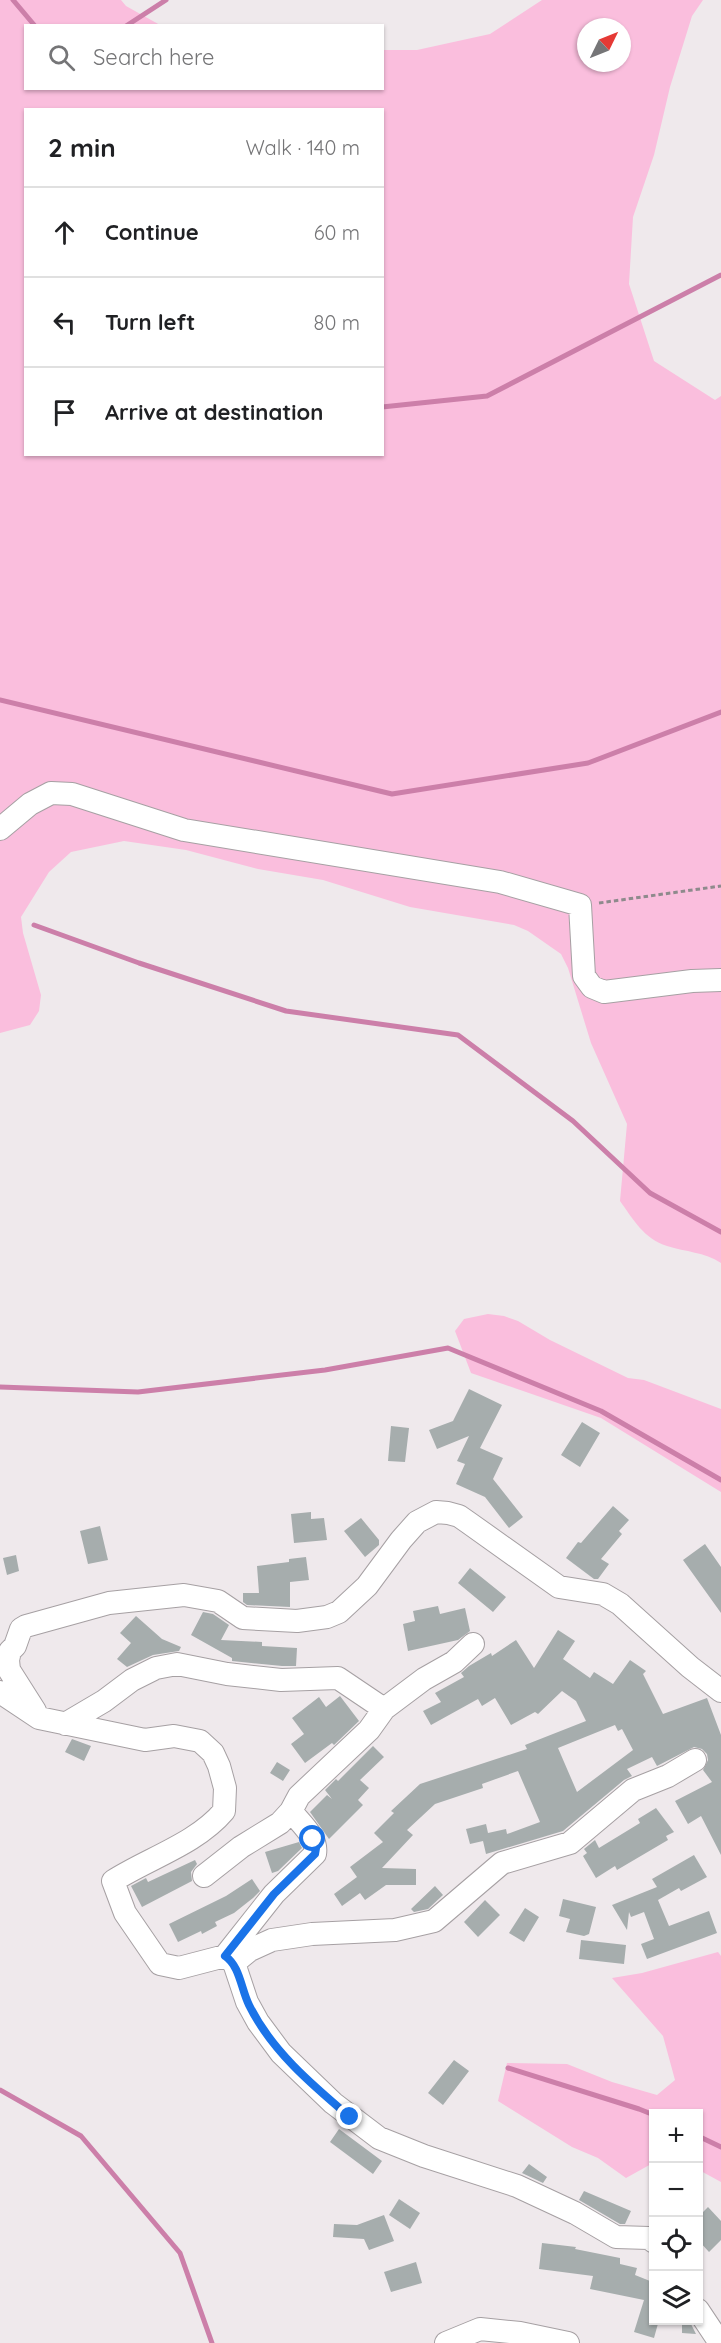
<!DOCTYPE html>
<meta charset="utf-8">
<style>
body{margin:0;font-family:Quicksand,sans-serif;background:#f2f2f2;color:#202124}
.controls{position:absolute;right:18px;bottom:18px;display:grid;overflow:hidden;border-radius:0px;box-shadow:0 2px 4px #0004}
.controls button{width:54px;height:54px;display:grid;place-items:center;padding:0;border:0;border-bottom:2px solid #e0e0e0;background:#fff;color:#202124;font:30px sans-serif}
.compass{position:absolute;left:577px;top:18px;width:54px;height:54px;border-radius:50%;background:#fff;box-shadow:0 2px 4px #0004;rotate:47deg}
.stop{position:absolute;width:18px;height:18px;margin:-14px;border:4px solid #1a73e8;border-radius:50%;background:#fff}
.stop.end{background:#1a73e8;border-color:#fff;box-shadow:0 2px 6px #0008}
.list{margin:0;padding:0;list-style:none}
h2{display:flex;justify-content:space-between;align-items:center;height:78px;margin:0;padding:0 24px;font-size:26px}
h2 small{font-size:20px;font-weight:400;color:#757577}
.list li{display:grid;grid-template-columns:39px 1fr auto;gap:18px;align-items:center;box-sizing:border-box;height:90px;padding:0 24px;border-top:2px solid #e0e0e0}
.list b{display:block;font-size:22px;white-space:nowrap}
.list em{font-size:20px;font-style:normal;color:#757577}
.icon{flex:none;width:33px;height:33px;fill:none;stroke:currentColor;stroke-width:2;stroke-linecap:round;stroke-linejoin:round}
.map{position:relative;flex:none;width:721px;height:2343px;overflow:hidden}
.search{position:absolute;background:#fff;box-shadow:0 2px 4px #0004;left:24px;top:24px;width:360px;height:66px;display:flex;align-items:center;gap:15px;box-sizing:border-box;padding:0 21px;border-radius:0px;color:#757577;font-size:22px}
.panel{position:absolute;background:#fff;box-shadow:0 2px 4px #0004;left:24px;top:108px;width:360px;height:348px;border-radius:0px}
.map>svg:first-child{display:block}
.green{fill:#fabedd;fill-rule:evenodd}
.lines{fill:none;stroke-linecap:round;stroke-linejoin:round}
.stream{stroke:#cc7fa9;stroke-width:5}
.building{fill:#a6adad;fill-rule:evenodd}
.minor-casing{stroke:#a6a0a3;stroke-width:24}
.path{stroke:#8e8a8c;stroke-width:3;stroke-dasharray:4.5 3;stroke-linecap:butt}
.minor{stroke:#fff;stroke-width:22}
.route{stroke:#1a73e8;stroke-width:8}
</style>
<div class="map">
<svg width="721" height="2343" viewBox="0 0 721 2343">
<rect width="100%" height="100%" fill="#efe9ec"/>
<path class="green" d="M 0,0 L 121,0 L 126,6 L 160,25 L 26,26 L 26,88 L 382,88 L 383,50 L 417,50 L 490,34 L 542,0 L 703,0 L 692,16 L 670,87 L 654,155 L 633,217 L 629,284 L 654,361 L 715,400 L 721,396 L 721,1263 C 704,1252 686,1252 667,1246 C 644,1239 633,1219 620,1201 L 627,1124 L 591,1043 L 568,968 L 561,954 L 528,931 L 514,925 L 410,907 L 323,880 L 258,869 L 186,850 L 124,841 L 71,852 L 49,872 L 21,917 L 23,933 L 41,995 L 39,1011 L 30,1025 L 0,1033 ZM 586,27 L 622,27 L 622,63 L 586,63 ZM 26,110 L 382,110 L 382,454 L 26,454 Z
M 488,1314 L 504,1316 L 518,1321 L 550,1340 L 628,1378 L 644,1380 L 721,1409 L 721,1492 L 601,1418 L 471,1373 L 455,1331 L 464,1319 Z
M 718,1952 L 721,1956 L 721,2182 L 699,2170 L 698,2114 L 654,2114 L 653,2163 L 626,2178 L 598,2158 L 572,2147 L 498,2101 L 507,2063 L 567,2064 L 612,2082 L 657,2095 L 675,2080 L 663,2036 L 612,1978 L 642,1973 Z"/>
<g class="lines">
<path class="stream" d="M 13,0 L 35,26
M 126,26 L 166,0
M 382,407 L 487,396 L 721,275
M 0,700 L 392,794 L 588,763 L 721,712
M 34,925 L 139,963 L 286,1011 L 458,1035 L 573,1121 L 650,1193 L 721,1232
M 0,1387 L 138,1392 L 325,1370 L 448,1348 L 601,1411 L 721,1480
M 508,2068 L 639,2109 L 654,2115
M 0,2090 L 81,2136 L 180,2253 L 212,2343
M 698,2136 L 721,2147"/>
</g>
<path class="building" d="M 469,1389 L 502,1405 L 480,1448 L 503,1458 L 493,1479 L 523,1517 L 509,1528 L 485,1497 L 456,1484 L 465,1464 L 457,1461 L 469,1436 L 437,1449 L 429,1430 L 453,1421 Z
M 582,1422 L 600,1433 L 580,1467 L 561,1455 Z
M 391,1426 L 409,1428 L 405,1462 L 388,1461 Z
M 613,1506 L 629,1520 L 619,1531 L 622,1534 L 601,1559 L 609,1564 L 598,1579 L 594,1579 L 566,1558 L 578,1542 L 581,1543 Z
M 311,1512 L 311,1519 L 324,1518 L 327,1540 L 294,1543 L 291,1514 Z
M 361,1518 L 379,1540 L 379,1545 L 365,1557 L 344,1531 Z
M 100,1526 L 108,1560 L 88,1564 L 80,1531 Z
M 705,1544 L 721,1567 L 721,1613 L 683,1560 Z
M 16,1555 L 19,1571 L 7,1575 L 3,1558 Z
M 306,1557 L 309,1580 L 290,1582 L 290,1607 L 247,1605 L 243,1602 L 243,1593 L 259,1593 L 257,1566 L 289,1562 L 289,1559 Z
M 470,1568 L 506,1597 L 493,1612 L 458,1583 Z
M 438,1606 L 440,1614 L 465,1608 L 470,1631 L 458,1640 L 408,1651 L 403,1624 L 415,1621 L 413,1611 Z
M 203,1612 L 213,1614 L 229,1625 L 221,1640 L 262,1642 L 262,1646 L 297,1648 L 296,1666 L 282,1666 L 232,1661 L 232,1658 L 191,1635 Z
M 136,1616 L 162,1639 L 181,1647 L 179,1651 L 153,1655 L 127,1667 L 117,1659 L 131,1643 L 120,1633 Z
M 558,1630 L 575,1641 L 563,1659 L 590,1678 L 594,1672 L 613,1684 L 630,1660 L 646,1671 L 643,1674 L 663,1714 L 707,1698 L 721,1735 L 721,1855 L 701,1816 L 688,1824 L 675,1801 L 712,1782 L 703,1770 L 708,1760 L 707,1754 L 702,1749 L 694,1747 L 657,1766 L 652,1757 L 627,1769 L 632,1776 L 624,1780 L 563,1831 L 486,1854 L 483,1841 L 470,1844 L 466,1829 L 486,1824 L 488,1833 L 506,1829 L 507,1834 L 540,1822 L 518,1771 L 482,1784 L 483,1788 L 435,1804 L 407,1830 L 413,1835 L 382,1868 L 416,1869 L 416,1885 L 386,1885 L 365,1900 L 360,1893 L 342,1906 L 334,1894 L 357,1877 L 350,1867 L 383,1842 L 374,1833 L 394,1813 L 391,1811 L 420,1784 L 527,1749 L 525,1745 L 586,1721 L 576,1701 L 562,1691 L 538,1714 L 535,1712 L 511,1725 L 495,1698 L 482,1706 L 478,1699 L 431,1725 L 423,1711 L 441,1702 L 435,1693 L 464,1677 L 461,1673 L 469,1666 L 491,1653 L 492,1656 L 516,1640 L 534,1668 ZM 615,1725 L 618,1731 L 622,1729 L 633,1750 L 577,1792 L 558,1748 Z
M 340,1696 L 359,1721 L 334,1745 L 332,1743 L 305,1763 L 291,1744 L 304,1734 L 292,1718 L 319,1697 L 326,1707 Z
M 72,1739 L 91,1746 L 84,1761 L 65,1752 Z
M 373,1746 L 384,1757 L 360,1780 L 369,1788 L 358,1800 L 363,1805 L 329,1839 L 310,1812 L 327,1795 L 332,1799 L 325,1790 L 336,1779 L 338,1781 Z
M 277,1762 L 290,1770 L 283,1781 L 270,1773 Z
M 656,1808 L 674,1832 L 666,1836 L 668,1840 L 617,1870 L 615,1866 L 596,1878 L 583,1856 L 587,1853 L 584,1849 L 595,1840 L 599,1848 L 640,1823 L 638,1819 Z
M 299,1842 L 302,1848 L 278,1871 L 272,1873 L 265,1852 Z
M 694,1855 L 707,1877 L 681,1891 L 679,1888 L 658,1900 L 669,1926 L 709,1911 L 717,1933 L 647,1959 L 641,1944 L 654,1939 L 644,1912 L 631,1917 L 629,1912 L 627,1930 L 612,1905 L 657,1887 L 652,1879 Z
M 195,1860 L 197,1864 L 191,1872 L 192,1881 L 142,1907 L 131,1886 L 146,1878 L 148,1882 Z
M 252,1879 L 260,1891 L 253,1898 L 234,1913 L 215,1922 L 217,1926 L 202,1934 L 201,1931 L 178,1942 L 169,1924 L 226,1896 Z
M 435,1886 L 443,1895 L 428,1909 L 414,1912 L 411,1909 Z
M 563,1899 L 596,1907 L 589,1934 L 584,1936 L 566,1932 L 570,1919 L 559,1916 Z
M 485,1900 L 500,1915 L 478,1937 L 464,1922 Z
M 525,1908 L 539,1917 L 524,1942 L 509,1933 Z
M 581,1940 L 626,1945 L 624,1964 L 579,1959 Z
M 454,2060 L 469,2071 L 443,2105 L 428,2093 Z
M 339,2129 L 382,2161 L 373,2174 L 330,2142 Z
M 529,2164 L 547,2177 L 543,2183 L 522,2173 Z
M 584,2191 L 631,2211 L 625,2224 L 620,2224 L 579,2200 Z
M 399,2199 L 420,2213 L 410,2229 L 389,2215 Z
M 708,2207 L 721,2221 L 721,2240 L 709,2252 L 699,2241 L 699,2216 Z
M 384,2215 L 394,2241 L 369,2250 L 364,2239 L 333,2237 L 334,2224 L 357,2225 Z
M 542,2243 L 576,2247 L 575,2249 L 620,2258 L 620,2264 L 637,2268 L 635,2275 L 650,2281 L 654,2280 L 654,2320 L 659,2320 L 654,2338 L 634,2332 L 644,2300 L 590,2289 L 593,2276 L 539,2269 Z
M 416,2262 L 422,2283 L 391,2292 L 384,2272 Z
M 682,2320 L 689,2320 L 696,2334 L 682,2333 Z"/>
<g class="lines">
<defs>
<path id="minor" d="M 0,829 L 30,804 L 51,793 L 72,794 L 184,830 L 500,882 L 580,905 L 584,976 L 592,987 L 604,992 L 692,981 L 721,980
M 0,1692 L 39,1718 L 145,1740 L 174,1736 L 200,1741 L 213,1753 L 219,1766 L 225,1788 L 224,1811 C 196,1844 149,1858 113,1881 L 125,1913 L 160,1964 L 179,1968 L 225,1956 L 234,1963 L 247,2002 L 258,2022 L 281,2053 L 333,2103 L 379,2138 L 424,2156 L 517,2186 L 575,2213 L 616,2237 L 649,2238 L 654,2242
M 35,1711 L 9,1670 L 8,1660 L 10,1651 L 15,1646 L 21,1629 L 26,1626 L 109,1603 L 184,1595 L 218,1601 L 243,1618 L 297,1621 L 327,1617 L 339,1612 L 367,1586 L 401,1540 L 417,1522 L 436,1512 L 448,1513 L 459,1516 L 469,1523 L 559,1587 L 603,1594 L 620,1604 L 690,1667 L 721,1691
M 65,1724 L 104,1701 L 132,1680 L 156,1668 L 177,1664 L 227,1674 L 281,1680 L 338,1678 L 384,1709
M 204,1876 L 241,1847 L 280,1823 L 291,1811 L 299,1796 L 369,1730 L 384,1709 L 424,1679 L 454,1662 L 473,1644
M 225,1956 L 274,1894 L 315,1854 C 318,1837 301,1824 291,1811
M 234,1963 L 250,1950 L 272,1940 L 312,1934 L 395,1930 L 434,1921 L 502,1863 L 570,1843 L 633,1790 L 668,1776 L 695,1760
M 698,2310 L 720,2343
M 446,2343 L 480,2329 L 520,2333 L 568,2343"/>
</defs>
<use href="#minor" class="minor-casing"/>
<path class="path" d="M 599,903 L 721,886"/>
<use href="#minor" class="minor"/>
</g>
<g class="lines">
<path class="route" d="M 313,1839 L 316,1848 L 315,1854 L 274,1894 L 225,1956 C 240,1966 241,1989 249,2005 C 271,2050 311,2084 350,2117"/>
</g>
</svg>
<div class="controls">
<button>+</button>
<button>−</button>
<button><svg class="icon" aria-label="locate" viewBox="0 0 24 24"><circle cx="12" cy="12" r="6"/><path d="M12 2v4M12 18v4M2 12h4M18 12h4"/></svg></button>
<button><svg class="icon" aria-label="layers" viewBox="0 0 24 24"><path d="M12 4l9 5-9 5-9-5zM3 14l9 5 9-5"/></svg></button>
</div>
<svg class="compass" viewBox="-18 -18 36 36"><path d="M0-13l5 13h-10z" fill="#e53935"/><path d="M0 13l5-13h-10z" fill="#757577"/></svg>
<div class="stop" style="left:313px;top:1839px"></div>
<div class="stop end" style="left:350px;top:2117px"></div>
<div class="search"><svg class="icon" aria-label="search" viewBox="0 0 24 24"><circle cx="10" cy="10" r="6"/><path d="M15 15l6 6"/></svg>Search here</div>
<section class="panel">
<h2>2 min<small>Walk · 140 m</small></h2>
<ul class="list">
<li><svg class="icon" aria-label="ahead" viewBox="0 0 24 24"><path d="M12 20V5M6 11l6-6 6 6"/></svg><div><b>Continue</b></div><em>60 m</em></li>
<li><svg class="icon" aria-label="left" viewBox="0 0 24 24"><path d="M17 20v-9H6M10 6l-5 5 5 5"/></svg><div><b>Turn left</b></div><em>80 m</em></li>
<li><svg class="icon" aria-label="arrive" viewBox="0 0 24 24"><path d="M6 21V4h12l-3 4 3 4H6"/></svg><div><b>Arrive at destination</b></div></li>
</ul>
</section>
</div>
